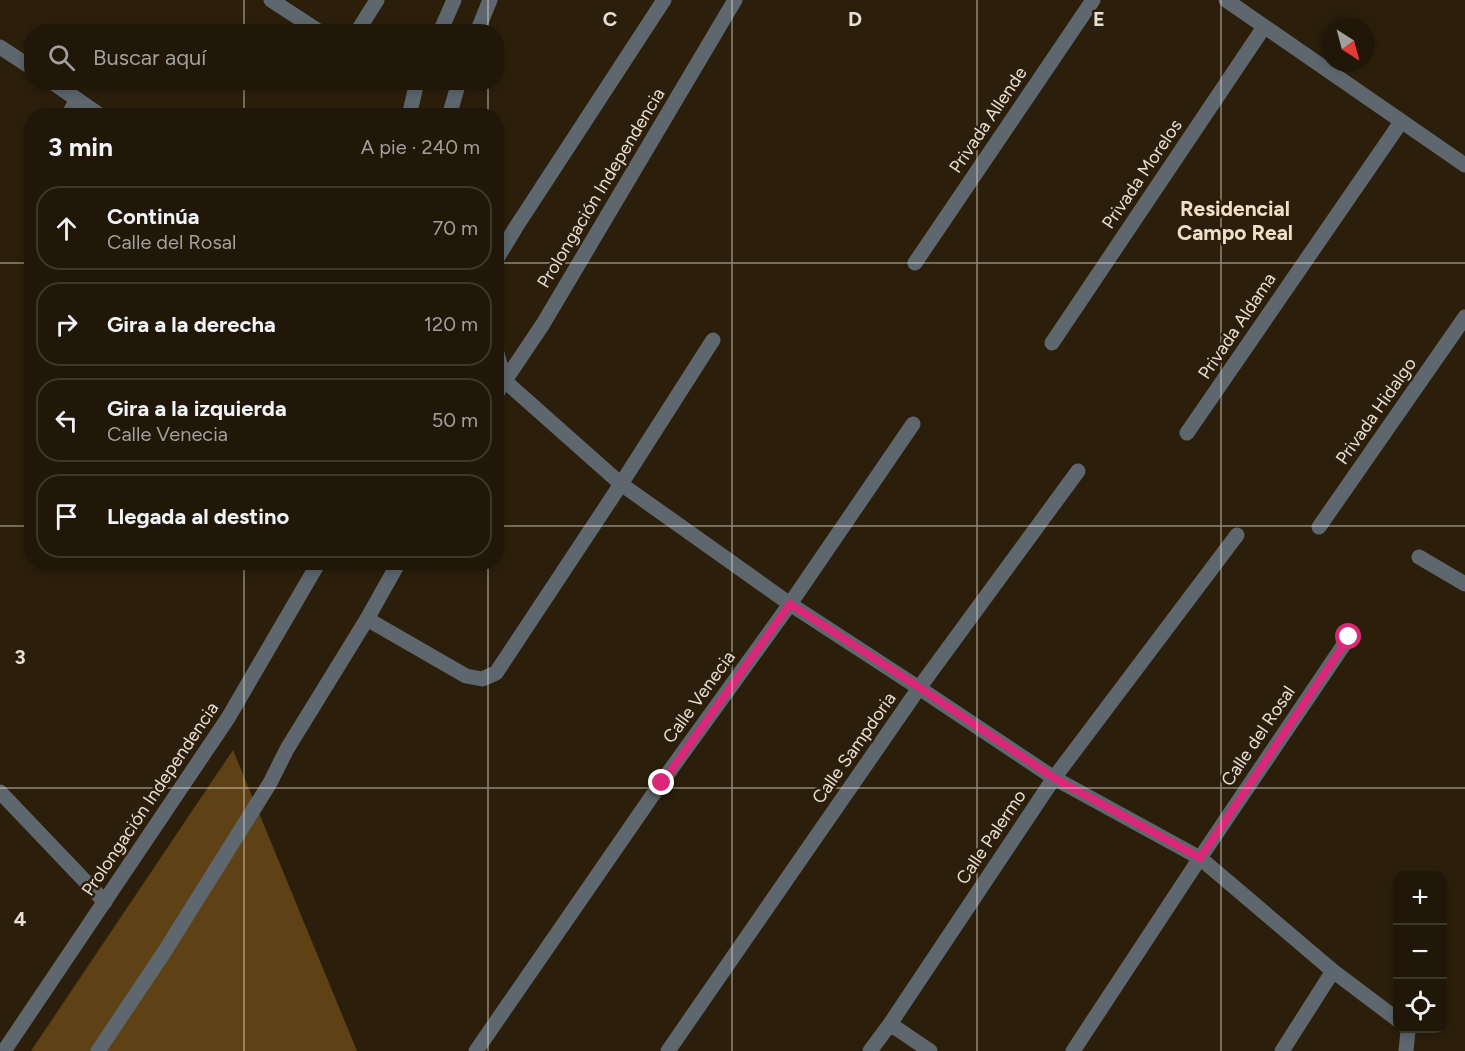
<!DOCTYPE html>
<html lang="es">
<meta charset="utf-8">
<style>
body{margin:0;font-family:Figtree,sans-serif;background:#2d2416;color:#f1f3f6}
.controls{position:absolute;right:18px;bottom:18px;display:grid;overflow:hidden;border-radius:12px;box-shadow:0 3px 9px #0003}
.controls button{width:54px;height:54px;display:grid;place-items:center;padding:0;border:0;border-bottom:2px solid #3d3629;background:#201708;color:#f1f3f6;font:30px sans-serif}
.compass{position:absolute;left:1321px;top:18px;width:54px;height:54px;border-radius:50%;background:#201708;box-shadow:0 3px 9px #0003;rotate:144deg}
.stop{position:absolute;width:18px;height:18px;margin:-14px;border:4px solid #db2777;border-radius:50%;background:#fff}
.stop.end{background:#db2777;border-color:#fff;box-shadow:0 2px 6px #0008}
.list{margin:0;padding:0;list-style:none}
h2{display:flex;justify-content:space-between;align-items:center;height:78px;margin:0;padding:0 24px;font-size:26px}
h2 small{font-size:20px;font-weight:400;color:#a29f9c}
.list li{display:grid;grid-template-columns:39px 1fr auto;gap:18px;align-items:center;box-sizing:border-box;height:84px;margin:0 12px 12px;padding:0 12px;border:2px solid #3d3629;border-radius:24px}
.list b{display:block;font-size:22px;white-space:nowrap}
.list p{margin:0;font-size:20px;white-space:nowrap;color:#a29f9c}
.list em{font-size:20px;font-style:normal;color:#a29f9c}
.icon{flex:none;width:33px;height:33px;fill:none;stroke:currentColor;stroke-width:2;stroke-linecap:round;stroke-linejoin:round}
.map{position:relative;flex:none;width:1465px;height:1051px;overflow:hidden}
.search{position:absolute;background:#201708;box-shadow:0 3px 9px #0003;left:24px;top:24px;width:480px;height:66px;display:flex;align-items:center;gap:15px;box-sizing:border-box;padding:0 21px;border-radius:24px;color:#a29f9c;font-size:22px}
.panel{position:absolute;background:#201708;box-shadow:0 3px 9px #0003;left:24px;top:108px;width:480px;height:462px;border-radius:24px}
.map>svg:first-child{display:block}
.green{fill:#5e4216}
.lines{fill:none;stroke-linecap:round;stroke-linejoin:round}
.minor{stroke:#5e666e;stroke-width:15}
.tertiary{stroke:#5e666e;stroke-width:15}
.route{stroke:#db2777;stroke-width:8}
.grid{fill:none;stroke:#e7dfd3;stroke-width:1.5;stroke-opacity:0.55}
.labels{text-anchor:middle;stroke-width:5;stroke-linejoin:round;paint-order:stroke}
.street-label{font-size:18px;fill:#e7dfd3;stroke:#2b1f0b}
.quarter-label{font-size:21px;font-weight:bold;fill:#f0dec7;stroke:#2b1f0b}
.grid-label{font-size:20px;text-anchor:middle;font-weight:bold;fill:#e7dfd3;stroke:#2b1f0b;stroke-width:5;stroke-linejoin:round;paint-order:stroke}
</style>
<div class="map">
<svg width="1465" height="1051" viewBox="0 0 1465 1051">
<rect width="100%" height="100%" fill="#2b1f0b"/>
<path class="green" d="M 233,750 L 357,1051 L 31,1051 Z"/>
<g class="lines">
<path class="minor" d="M 271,0 L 320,32
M 1226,0 L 1465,165
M 357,32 L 377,0
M 440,32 L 454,0
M 477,32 L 490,0
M 0,47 L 32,68
M 52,82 L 101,116
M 68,116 L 77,99
M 409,116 L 417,82
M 449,116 L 459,82
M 915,263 L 1093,0
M 1052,343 L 1264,27
M 496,350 L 505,381 L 621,484 L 790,604 L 919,688 L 1054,778 L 1200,858 L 1333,971 L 1398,1020
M 1187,433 L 1401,122
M 1319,527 L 1465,317
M 1419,557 L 1465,584
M 367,619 L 466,676 L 482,679 L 496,673 L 621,484 L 713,340
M 0,792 L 105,902
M 890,1024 L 930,1051
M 1406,1028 L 1408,1031 L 1406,1051
M 476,1051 L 661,783 L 790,604 L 913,424
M 668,1051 L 919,688 L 1078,471
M 870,1051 L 890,1024 L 1054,778 L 1237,535
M 1073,1051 L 1200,858 L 1349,637
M 1282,1051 L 1333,971"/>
<path class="tertiary" d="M 496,260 L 516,227 L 664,0
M 496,394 L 543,324 L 735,0
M 4,1051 L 228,718 L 319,562
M 98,1051 L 163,954 L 270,783 L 287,749 L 367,619 L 399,562"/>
</g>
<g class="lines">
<path class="route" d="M 662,783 L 790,604 L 920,688 L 1054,778 L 1200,858 L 1349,637"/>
</g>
<path class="grid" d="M 244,0 L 244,32M 488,0 L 488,32M 732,0 L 732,1051M 977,0 L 977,1051M 1221,0 L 1221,1051M 244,82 L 244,116M 488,82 L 488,116M 0,263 L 32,263M 496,263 L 1465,263M 0,526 L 32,526M 496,526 L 1465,526M 244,562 L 244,1051M 488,562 L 488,1051M 0,788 L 1465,788"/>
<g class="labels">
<g class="street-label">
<text transform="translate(988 120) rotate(-56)" y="6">Privada Allende</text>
<text transform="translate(1142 174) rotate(-56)" y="6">Privada Morelos</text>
<text transform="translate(601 188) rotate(-59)" y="6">Prolongación Independencia</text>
<text transform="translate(1237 326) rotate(-56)" y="6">Privada Aldama</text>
<text transform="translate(1376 411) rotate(-55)" y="6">Privada Hidalgo</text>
<text transform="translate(699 697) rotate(-54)" y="6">Calle Venecia</text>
<text transform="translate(1258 736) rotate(-56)" y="6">Calle del Rosal</text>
<text transform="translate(854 748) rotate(-55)" y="6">Calle Sampdoria</text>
<text transform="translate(150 799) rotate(-56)" y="6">Prolongación Independencia</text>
<text transform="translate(991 837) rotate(-56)" y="6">Calle Palermo</text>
</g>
<g class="quarter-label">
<text x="1235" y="216">Residencial<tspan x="1235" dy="24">Campo Real</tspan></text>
</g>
</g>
<g class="grid-label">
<text x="610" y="26">C</text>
<text x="855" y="26">D</text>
<text x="1099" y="26">E</text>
<text x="20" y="664">3</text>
<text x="20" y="926">4</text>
</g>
</svg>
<div class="controls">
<button>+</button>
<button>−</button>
<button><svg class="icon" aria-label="locate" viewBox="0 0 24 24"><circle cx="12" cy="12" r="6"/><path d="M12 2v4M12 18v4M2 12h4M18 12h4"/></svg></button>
</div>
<svg class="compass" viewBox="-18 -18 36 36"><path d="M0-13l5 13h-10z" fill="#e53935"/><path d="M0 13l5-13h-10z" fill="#a29f9c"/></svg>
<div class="stop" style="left:1349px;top:637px"></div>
<div class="stop end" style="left:662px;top:783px"></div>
<div class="search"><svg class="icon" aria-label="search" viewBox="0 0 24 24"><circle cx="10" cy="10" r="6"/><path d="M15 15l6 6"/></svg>Buscar aquí</div>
<section class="panel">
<h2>3 min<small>A pie · 240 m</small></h2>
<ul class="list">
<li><svg class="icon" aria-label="ahead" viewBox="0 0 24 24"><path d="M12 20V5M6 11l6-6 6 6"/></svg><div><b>Continúa</b><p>Calle del Rosal</p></div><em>70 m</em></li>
<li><svg class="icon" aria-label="right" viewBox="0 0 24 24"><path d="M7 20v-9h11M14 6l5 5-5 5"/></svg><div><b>Gira a la derecha</b></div><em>120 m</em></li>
<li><svg class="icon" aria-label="left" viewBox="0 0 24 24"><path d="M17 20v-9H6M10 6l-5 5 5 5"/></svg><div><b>Gira a la izquierda</b><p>Calle Venecia</p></div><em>50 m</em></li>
<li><svg class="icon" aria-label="arrive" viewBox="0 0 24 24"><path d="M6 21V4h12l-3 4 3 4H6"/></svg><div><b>Llegada al destino</b></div></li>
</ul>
</section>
</div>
